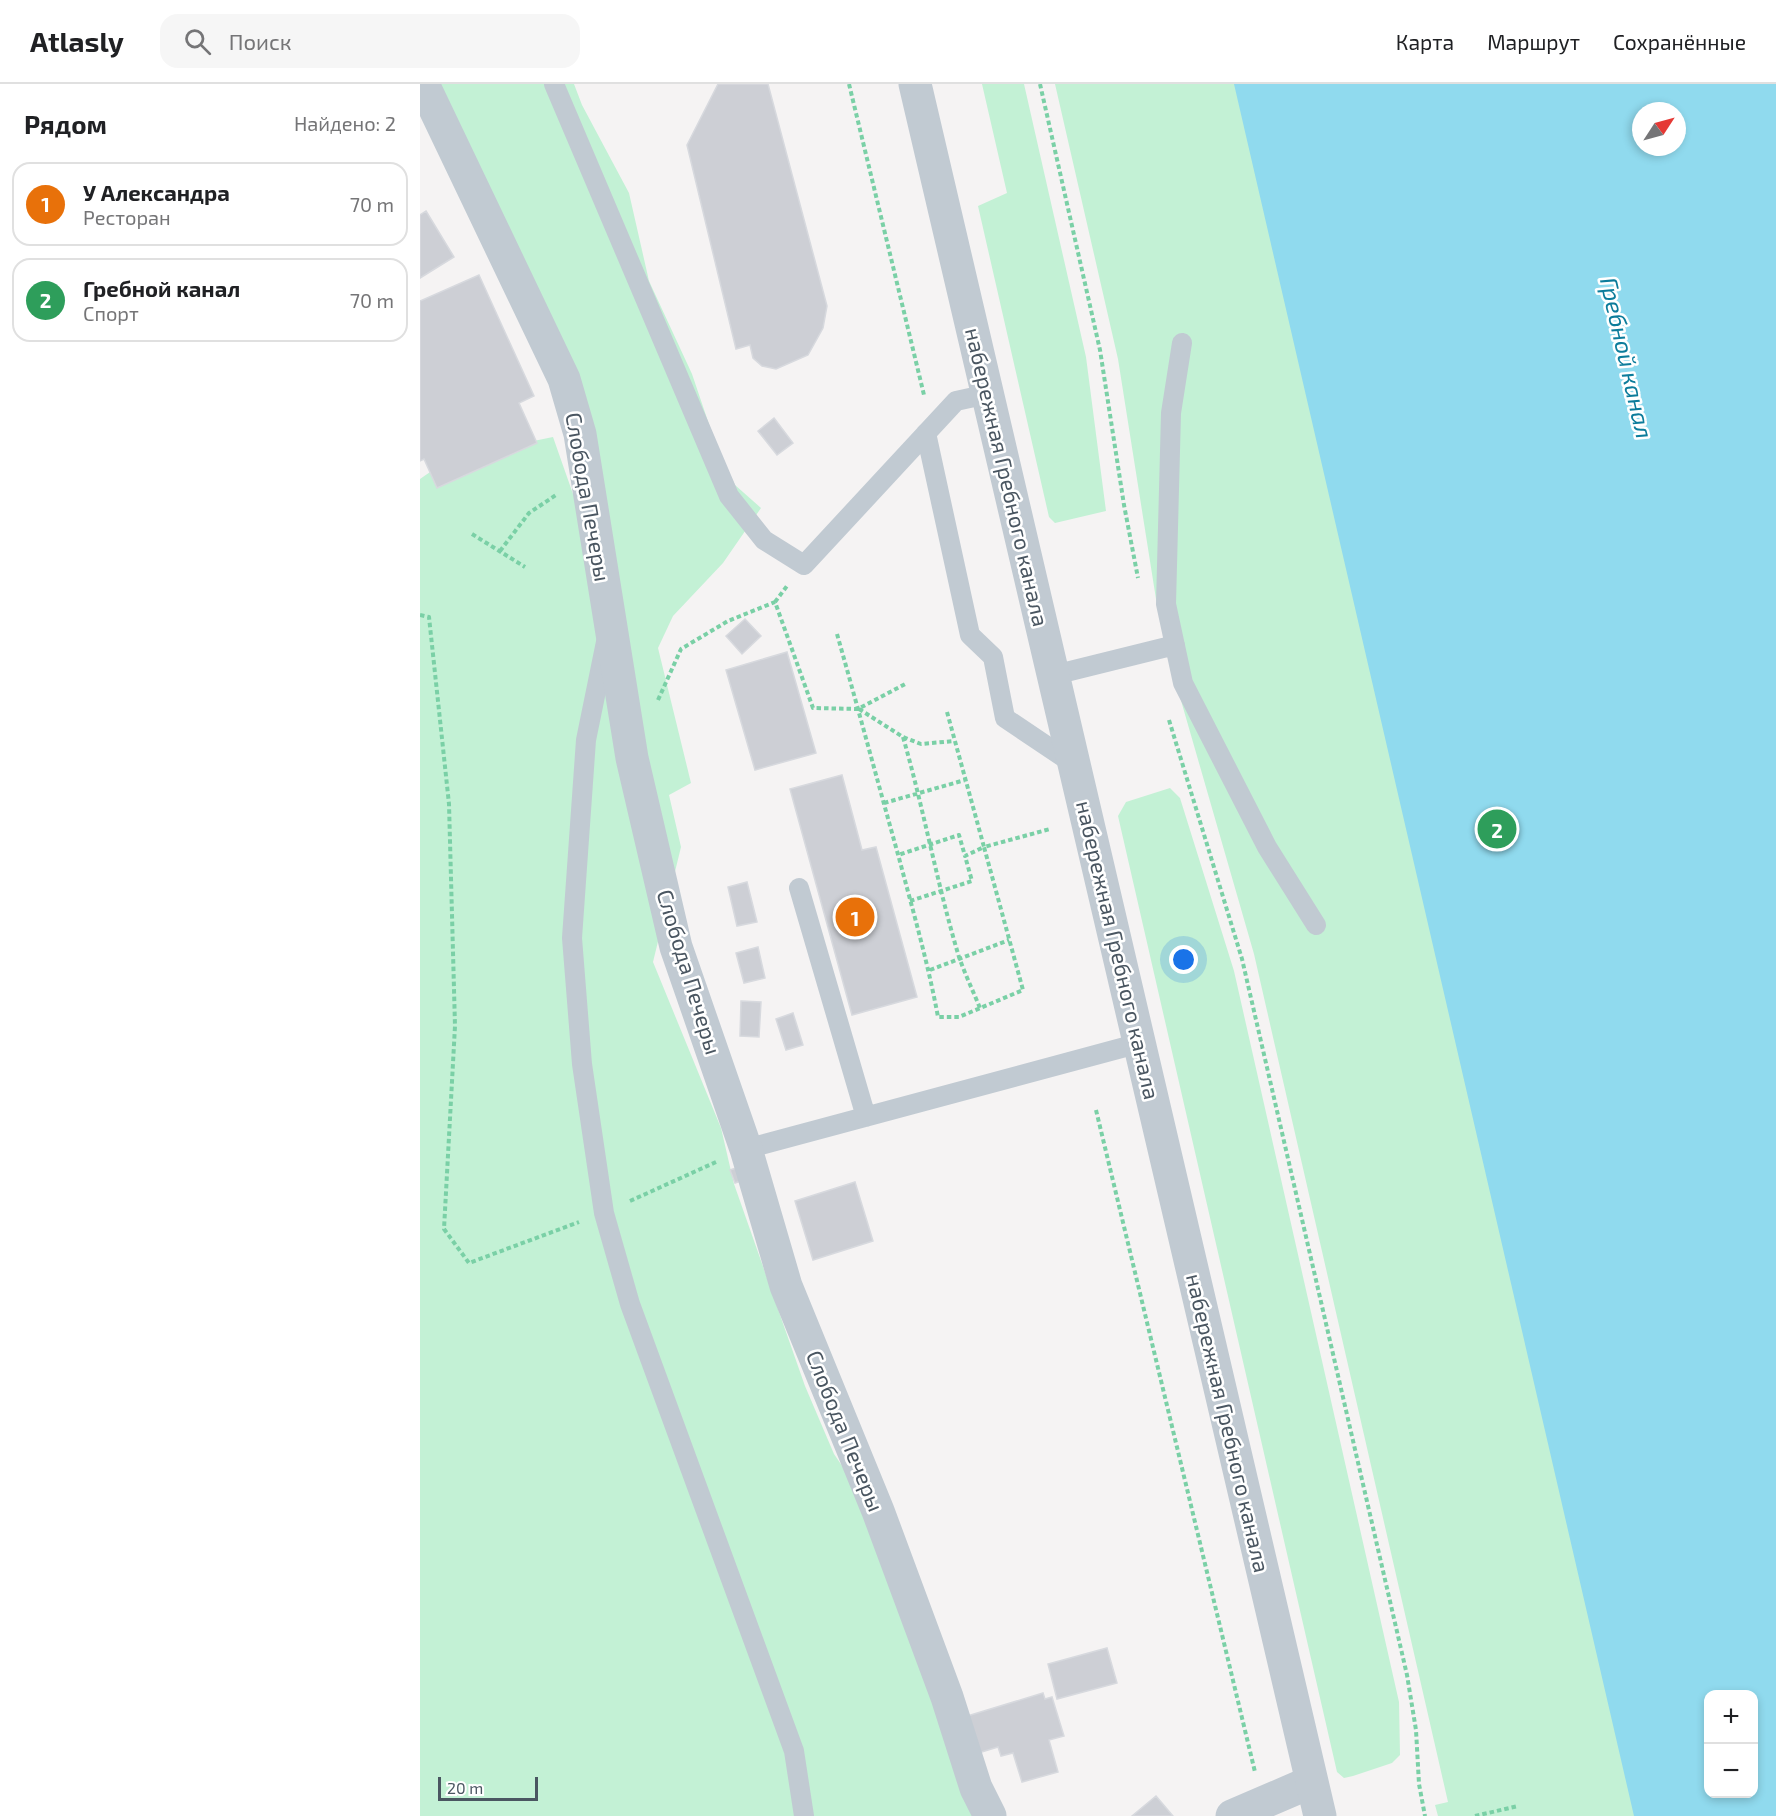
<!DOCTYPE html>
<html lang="ru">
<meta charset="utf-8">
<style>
body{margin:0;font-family:"Exo 2",sans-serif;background:#f6f6f6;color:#202124}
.controls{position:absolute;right:18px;bottom:18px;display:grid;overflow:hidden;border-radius:12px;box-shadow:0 3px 9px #0003}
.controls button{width:54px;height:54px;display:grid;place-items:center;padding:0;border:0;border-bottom:2px solid #e0e0e0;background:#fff;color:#202124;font:30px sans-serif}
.compass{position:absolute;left:1212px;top:18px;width:54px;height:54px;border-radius:50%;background:#fff;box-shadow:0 3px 9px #0003;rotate:54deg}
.scale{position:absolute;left:18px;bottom:15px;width:100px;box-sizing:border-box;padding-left:6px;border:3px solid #4a5661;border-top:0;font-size:16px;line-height:21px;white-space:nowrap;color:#4a5661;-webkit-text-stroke:4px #fff;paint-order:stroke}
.you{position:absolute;left:764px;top:876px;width:21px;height:21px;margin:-15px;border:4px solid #fff;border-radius:50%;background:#1a73e8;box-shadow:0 0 0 9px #1a73e833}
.badge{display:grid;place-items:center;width:39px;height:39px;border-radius:50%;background:#111827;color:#fff;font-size:20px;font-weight:700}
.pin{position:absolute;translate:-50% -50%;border:3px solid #fff;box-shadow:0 2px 6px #0006}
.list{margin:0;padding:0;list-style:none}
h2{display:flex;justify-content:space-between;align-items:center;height:78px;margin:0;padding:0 24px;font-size:26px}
h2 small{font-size:20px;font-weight:400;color:#757577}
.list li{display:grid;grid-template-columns:39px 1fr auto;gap:18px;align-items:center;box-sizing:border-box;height:84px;margin:0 12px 12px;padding:0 12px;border:2px solid #e0e0e0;border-radius:18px}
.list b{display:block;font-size:22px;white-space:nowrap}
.list p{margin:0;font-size:20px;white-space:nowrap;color:#757577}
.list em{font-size:20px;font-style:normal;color:#757577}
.icon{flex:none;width:33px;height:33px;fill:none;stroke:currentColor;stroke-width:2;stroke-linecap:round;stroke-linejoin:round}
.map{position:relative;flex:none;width:1356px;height:1732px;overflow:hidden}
header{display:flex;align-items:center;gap:36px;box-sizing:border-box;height:84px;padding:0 30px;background:#fff;border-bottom:2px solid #e0e0e0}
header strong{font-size:28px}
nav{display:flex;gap:33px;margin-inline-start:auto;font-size:21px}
.search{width:420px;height:54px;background:#f6f6f6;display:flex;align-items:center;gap:15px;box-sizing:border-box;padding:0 21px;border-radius:18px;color:#757577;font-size:22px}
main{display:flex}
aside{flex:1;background:#fff}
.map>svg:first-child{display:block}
.green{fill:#c3f1d5;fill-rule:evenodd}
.water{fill:#90daee;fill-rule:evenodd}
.building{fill:#cdcfd5;stroke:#d7d9de;stroke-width:1.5}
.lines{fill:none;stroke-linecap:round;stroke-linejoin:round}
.path{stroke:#7ad0a6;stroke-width:4;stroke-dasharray:4.5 3;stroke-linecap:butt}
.service{stroke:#c1cad2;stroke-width:20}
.minor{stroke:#c1cad2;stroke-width:33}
.tertiary{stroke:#c1cad2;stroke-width:33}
.labels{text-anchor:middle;stroke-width:5;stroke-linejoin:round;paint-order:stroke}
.street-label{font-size:22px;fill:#4a5661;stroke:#fff}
.water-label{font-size:24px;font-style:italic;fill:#0c7c9b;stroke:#fff}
</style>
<header>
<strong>Atlasly</strong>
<div class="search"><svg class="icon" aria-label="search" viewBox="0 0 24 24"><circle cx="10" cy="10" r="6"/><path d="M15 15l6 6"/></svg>Поиск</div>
<nav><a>Карта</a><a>Маршрут</a><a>Сохранённые</a></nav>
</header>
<main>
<aside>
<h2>Рядом<small>Найдено: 2</small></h2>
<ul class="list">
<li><span class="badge" style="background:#e8710a">1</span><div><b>У Александра</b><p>Ресторан</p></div><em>70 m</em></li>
<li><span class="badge" style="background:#2e9e5b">2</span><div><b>Гребной канал</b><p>Спорт</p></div><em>70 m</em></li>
</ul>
</aside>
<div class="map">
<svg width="1356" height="1732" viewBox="0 0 1356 1732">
<rect width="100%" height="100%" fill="#f5f3f3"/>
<path class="green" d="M 16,0 L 154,0 L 162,21 L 209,109 L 229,197 L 272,290 L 297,364 L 315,401 L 341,424 L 303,479 L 253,532 L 238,564 L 271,699 L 249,711 L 261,763 L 233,878 L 301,1044 L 314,1100 L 385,1302 L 414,1370 L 433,1398 L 557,1732 L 0,1732 L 0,395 L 13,386 L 80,364 L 133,353 L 153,410 L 174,371 Z
M 562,0 L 604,0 L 666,273 L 686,427 L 635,439 L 629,433 L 558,122 L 587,109 Z
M 635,0 L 1356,0 L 1356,1732 L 1018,1732 L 1015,1721 L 1028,1718 L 834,870 L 762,620 L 736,515 L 698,275 ZM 1221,27 L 1257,27 L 1257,63 L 1221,63 ZM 1288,1610 L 1334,1610 L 1334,1710 L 1288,1710 Z
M 750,704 L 760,714 L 814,887 L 979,1618 L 980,1671 L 972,1679 L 933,1692 L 924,1694 L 917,1688 L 698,732 L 706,718 Z"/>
<path class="water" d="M 814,0 L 1356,0 L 1356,1732 L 1214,1732 ZM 1221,27 L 1257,27 L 1257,63 L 1221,63 ZM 1288,1610 L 1334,1610 L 1334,1710 L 1288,1710 Z"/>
<path class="building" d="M 298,0 L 348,0 L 407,222 L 403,244 L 388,271 L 356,285 L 342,282 L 333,274 L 330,261 L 316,265 L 267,61 Z
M 6,127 L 34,173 L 0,194 L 0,131 Z
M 59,191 L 114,312 L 99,319 L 117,359 L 17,404 L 4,375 L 0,377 L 0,217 Z
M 354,334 L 373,359 L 357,371 L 338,347 Z
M 325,535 L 341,552 L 322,570 L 306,552 Z
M 367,568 L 396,669 L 335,686 L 306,586 Z
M 422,691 L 442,766 L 456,763 L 497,913 L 432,931 L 370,705 Z
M 327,798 L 337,838 L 317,842 L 308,803 Z
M 338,863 L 345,894 L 324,899 L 316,869 Z
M 321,917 L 341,918 L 339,953 L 320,952 Z
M 373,929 L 383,961 L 366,966 L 356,935 Z
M 319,1083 L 324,1096 L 315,1099 L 310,1086 Z
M 435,1098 L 453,1157 L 393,1176 L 375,1117 Z
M 687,1564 L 697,1599 L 637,1615 L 628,1580 Z
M 623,1609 L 625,1615 L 632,1613 L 644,1652 L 629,1656 L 638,1688 L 602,1698 L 593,1669 L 581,1672 L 578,1663 L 555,1670 L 544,1633 Z
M 736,1712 L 753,1732 L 712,1732 Z"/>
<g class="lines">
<path class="path" d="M 429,0 L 504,311
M 620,0 L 680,266 L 704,421 L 718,494
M 52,450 L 105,483
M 80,467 L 109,429 L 136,411
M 355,518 L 367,502
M 0,531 L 9,533 L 29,720 L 35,942 L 24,1145 L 49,1179 L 159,1138
M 417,550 C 438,624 458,699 479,774 C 493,827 508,879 518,933 L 539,933 L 603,906 L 564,763 L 545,772 L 539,751 L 478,771
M 238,616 L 261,565 L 308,537 L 355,518 L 393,624 L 438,625 L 487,599
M 439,625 L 483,653 L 501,660 L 534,657
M 527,628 L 564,763 L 630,745
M 749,636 L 822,875 L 987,1591 L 996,1646 L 999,1700 L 1005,1732
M 483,653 C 504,726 517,800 539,873 C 545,890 553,907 560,924
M 464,719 L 545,696
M 490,817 L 552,797 L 545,772
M 510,886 L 589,856
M 676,1026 L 835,1688
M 210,1117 L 296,1078
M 1055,1732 L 1098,1722"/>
<path class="service" d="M 134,0 L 309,412 L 344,456 L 384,481 L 536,317 L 568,310
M 762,259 L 751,329 L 746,520 L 763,599 L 847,763 L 896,841
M 506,349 L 550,551 L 573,573 L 585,634 L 655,681
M 186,558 L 166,656 L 152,854 L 162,980 L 184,1129 L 210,1220 L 374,1667 L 384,1732
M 634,591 L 755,561
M 379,804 L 446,1033
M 326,1065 L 720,959"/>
<path class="minor" d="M 3,0 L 144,295 L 160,350 L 212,674 L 256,863 L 326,1065 L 366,1202 L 458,1427 L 527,1613 L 556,1704 L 570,1732
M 812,1732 L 891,1698"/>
<path class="tertiary" d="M 495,0 L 900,1732"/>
</g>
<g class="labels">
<g class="street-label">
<text transform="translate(587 393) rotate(77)" y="8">набережная Гребного канала</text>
<text transform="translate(168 413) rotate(80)" y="8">Слобода Печеры</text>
<text transform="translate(698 866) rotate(77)" y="8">набережная Гребного канала</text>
<text transform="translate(269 888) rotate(73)" y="8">Слобода Печеры</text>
<text transform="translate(808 1339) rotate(77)" y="8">набережная Гребного канала</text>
<text transform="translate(425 1347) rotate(68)" y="8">Слобода Печеры</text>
</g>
<g class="water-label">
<text transform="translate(1206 274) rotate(77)" y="8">Гребной канал</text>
</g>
</g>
</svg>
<div class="controls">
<button>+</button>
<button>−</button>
</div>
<svg class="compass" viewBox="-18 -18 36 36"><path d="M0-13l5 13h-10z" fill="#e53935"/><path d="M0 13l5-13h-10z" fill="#757577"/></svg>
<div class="scale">20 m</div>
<div class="you"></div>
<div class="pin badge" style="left:435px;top:833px;background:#e8710a">1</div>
<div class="pin badge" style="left:1077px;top:745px;background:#2e9e5b">2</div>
</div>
</main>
